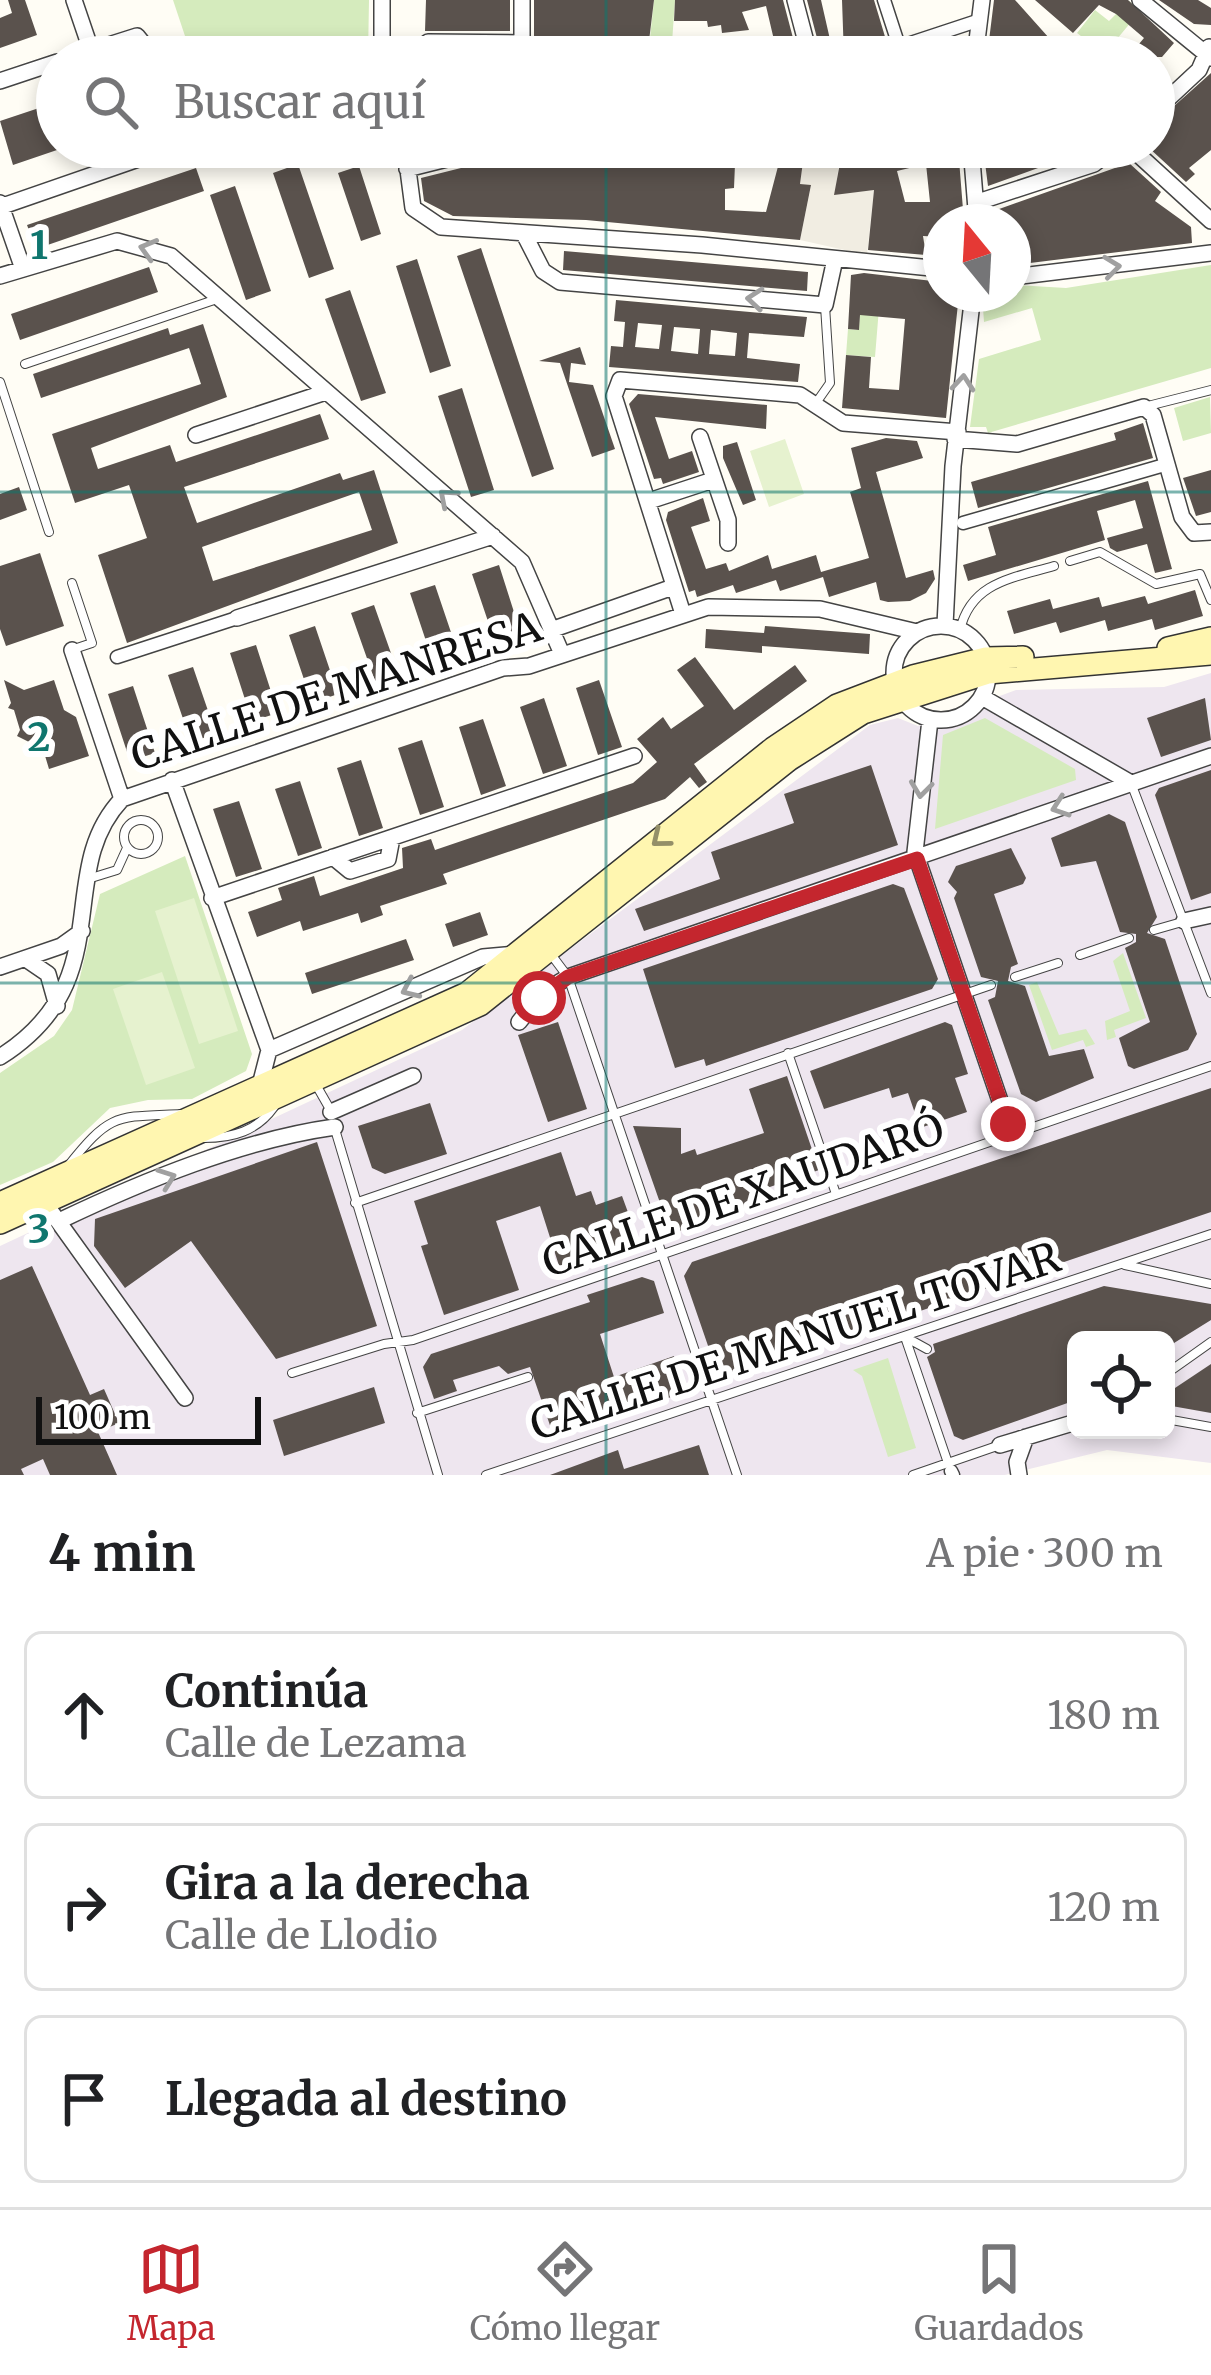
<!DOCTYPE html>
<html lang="es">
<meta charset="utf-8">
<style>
body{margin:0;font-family:Merriweather,serif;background:#f6f6f6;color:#202124}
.controls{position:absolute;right:36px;bottom:36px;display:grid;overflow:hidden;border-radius:18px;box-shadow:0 6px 18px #0003}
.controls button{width:108px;height:108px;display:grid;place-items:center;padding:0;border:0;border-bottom:3px solid #e0e0e0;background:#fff;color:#202124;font:60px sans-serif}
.compass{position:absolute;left:923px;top:204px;width:108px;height:108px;border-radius:50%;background:#fff;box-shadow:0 6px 18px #0003;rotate:342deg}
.scale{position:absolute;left:36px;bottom:30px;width:225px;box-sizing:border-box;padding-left:12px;border:6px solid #111;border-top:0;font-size:33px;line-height:42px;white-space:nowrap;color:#111;-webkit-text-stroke:9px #fff;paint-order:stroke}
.stop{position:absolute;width:36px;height:36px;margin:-27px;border:9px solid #c4262e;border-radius:50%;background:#fff}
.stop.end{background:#c4262e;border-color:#fff;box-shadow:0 3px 12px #0008}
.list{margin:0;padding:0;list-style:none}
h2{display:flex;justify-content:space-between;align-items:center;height:156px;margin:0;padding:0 48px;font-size:51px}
h2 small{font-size:39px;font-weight:400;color:#757577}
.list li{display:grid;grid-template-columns:78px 1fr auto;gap:36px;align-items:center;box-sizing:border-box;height:168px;margin:0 24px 24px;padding:0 24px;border:3px solid #e0e0e0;border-radius:18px}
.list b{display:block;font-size:45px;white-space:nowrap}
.list p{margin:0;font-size:39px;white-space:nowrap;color:#757577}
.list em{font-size:39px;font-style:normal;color:#757577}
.icon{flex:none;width:66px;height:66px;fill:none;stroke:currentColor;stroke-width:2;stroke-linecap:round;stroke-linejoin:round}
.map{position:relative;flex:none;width:1211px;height:1475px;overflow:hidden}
.search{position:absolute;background:#fff;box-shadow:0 6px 18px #0003;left:36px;right:36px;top:36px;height:132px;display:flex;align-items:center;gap:30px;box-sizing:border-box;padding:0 42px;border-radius:66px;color:#757577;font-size:45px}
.sheet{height:732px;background:#fff}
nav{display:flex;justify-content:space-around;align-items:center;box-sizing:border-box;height:168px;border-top:3px solid #e0e0e0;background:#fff;font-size:33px;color:#757577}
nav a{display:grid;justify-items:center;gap:6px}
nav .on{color:#c4262e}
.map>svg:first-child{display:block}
.industrial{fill:#eee6ef;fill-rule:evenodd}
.green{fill:#d5ebbd}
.pitch{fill:#e6f2cf}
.plaza{fill:#f1ede2}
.building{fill:#5a524d;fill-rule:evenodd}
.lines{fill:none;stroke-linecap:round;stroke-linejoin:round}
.service-casing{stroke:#444;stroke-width:10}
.pedestrian-casing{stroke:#444;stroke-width:15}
.minor-casing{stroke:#444;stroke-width:18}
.secondary-casing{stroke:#333;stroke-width:24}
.service{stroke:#fff;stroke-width:8}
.pedestrian{stroke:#fff;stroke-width:12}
.minor{stroke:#fff;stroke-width:15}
.secondary{stroke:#fff6b0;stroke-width:21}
.oneway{stroke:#a0a0a0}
.oneway2{stroke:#948f68}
.route{stroke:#c4262e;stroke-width:15}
.grid{fill:none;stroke:#0f766e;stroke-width:3;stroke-opacity:0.55}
.labels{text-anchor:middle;stroke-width:12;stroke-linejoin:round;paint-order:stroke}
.street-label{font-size:42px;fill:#111;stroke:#fff}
.grid-label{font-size:39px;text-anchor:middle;font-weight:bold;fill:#0f766e;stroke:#fff;stroke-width:12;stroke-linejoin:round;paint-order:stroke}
</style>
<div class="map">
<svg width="1211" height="1475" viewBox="0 0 1211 1475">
<rect width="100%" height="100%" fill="#fffdf5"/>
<path class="industrial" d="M 1211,673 L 1211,1463 L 1107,1450 L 1005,1475 L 0,1475 L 0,1246 L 462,1030 L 870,725 L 898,718 L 918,726 L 1016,690 L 1164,687 ZM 1076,1340 L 1166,1340 L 1166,1430 L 1076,1430 Z"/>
<path class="green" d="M 173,0 L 369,0 L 368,57 L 192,57 Z
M 654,0 L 675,0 L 671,57 L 648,57 Z
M 1129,1 L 1141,10 L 1117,39 L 1133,49 L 1128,57 L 1108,57 L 1077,33 L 1095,10 L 1109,21 Z
M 222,147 L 357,147 L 293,168 L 226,159 Z
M 1211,265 L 1211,368 L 988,433 L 986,427 L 970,427 L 979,359 L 1041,340 L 1032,308 L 984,322 L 982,294 L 1013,294 L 1016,285 L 1066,288 Z
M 860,307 L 879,308 L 875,357 L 846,355 L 848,329 L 859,330 Z
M 1210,397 L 1211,433 L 1183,441 L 1174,408 Z
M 985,718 L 1075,769 L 1076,780 L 935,829 L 943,735 Z
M 185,856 L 252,1054 L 246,1071 L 192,1099 L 148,1100 L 110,1108 L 53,1162 L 0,1185 L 0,1073 L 54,1036 L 72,1010 L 100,894 Z
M 1123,953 L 1146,1018 L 1114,1030 L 1116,1037 L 1107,1040 L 1105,1021 L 1130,1011 L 1113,961 Z
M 1037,982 L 1059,1035 L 1086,1029 L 1095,1044 L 1086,1047 L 1083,1040 L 1052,1050 L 1029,985 Z
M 888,1358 L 916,1448 L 888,1457 L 862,1376 L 853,1370 Z"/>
<path class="pitch" d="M 785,439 L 804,494 L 769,507 L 750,451 Z
M 194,898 L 238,1031 L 199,1044 L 155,911 Z
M 162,972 L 195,1068 L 146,1085 L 113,989 Z"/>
<path class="plaza" d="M 805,147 L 841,147 L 835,194 L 874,190 L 867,255 L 800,240 L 811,186 L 800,184 Z"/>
<path class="building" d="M 8,0 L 25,0 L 37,35 L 0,48 L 0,18 L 12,13 Z
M 426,0 L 510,0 L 510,31 L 425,31 Z
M 534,0 L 654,0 L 649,41 L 636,42 L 637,57 L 534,57 Z
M 675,0 L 783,0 L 798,57 L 778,57 L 766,6 L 742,12 L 749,30 L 722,33 L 721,25 L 708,27 L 707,21 L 674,21 Z
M 807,0 L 821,0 L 834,57 L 822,57 Z
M 842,0 L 874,0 L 886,40 L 864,48 L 858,57 L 844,57 Z
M 994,0 L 1015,0 L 1066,57 L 987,57 Z
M 1035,0 L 1128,0 L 1174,43 L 1162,57 L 1128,57 L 1144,38 L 1116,14 L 1099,5 L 1073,33 Z
M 1159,0 L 1198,0 L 1211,8 L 1211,25 L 1194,24 Z
M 958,38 L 965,39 L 963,57 L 902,57 Z
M 1211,73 L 1211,150 L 1189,168 L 1195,174 L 1186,182 L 1148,147 L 1154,147 L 1154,124 Z
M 57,102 L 57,150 L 13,165 L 0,121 Z
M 674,147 L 805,147 L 800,184 L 811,185 L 800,240 L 586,220 L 453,216 L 424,201 L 421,178 L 461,168 ZM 781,155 L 766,212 L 725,210 L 725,189 L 734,188 L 735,164 Z
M 851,147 L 884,147 L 887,159 L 914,147 L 958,147 L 964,222 L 941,222 L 941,237 L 923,236 L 926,255 L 868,250 L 874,190 L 834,195 L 840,163 L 852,165 ZM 926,164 L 930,202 L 905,202 L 897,171 Z
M 983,147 L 1096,147 L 988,186 Z
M 1129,163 L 1161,192 L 1155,201 L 1191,227 L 1192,243 L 1013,265 L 1013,222 L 989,222 L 988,213 Z
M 298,164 L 334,269 L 309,278 L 273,173 Z
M 359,166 L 381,234 L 361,241 L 338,173 Z
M 196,168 L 204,191 L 36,249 L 27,225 Z
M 235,186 L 271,291 L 246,300 L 210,195 Z
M 481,248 L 554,469 L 532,477 L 457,256 Z
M 564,251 L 808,272 L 807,291 L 563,270 Z
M 417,259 L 451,366 L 430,373 L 396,266 Z
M 149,267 L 158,292 L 20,340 L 11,314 Z
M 864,273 L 941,282 L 941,294 L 959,294 L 946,418 L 842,408 L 846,355 L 871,357 L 869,388 L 899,390 L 905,319 L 860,315 L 859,330 L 848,329 L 851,275 Z
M 350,290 L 386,393 L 361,401 L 325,299 Z
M 616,300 L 807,317 L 804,337 L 749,333 L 747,358 L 800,364 L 798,382 L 609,367 L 611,346 L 623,347 L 625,322 L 614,321 ZM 638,323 L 662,325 L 659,349 L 635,347 ZM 674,327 L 700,329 L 698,354 L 671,351 ZM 711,330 L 737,333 L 735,356 L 709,354 Z
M 203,324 L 227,397 L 91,448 L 98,469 L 170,445 L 176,462 L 320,414 L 329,439 L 184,487 L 197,523 L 340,473 L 343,480 L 374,470 L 398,543 L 127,643 L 98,555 L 147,538 L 129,485 L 75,503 L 52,434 L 201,384 L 189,348 L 41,398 L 33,374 L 168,328 L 170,335 ZM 359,492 L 372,530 L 213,581 L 202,547 Z
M 580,347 L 586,365 L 571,363 L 569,382 L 593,385 L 615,449 L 592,457 L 560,363 L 539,361 Z
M 462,388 L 494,490 L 471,497 L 438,396 Z
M 638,394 L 767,405 L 766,429 L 655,417 L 669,459 L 692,451 L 699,472 L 663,484 L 661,478 L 654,479 L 629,404 Z
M 1143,423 L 1153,458 L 978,508 L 971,482 L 1116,440 L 1114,433 Z
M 886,438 L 917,441 L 923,458 L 876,472 L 906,578 L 933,570 L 935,579 L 926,593 L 910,601 L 888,602 L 880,600 L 876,582 L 829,597 L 823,577 L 780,591 L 776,580 L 736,593 L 733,585 L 697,597 L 695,590 L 689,592 L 666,520 L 668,512 L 703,498 L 710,521 L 691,527 L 706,569 L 726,563 L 729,571 L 768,555 L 772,569 L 816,555 L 821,572 L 869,558 L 850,492 L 861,488 L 851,448 Z
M 737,442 L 756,500 L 743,505 L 723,458 L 723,446 Z
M 1211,470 L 1211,512 L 1196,516 L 1183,478 Z
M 1148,481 L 1172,569 L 1155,573 L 1147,544 L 1117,552 L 1110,548 L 1107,538 L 1143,528 L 1135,500 L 1097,511 L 1105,540 L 968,581 L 963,565 L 996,555 L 988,527 Z
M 19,487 L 27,510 L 0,520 L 0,494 Z
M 40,553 L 64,626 L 6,646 L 0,629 L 0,566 Z
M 499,565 L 521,634 L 495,642 L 472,574 Z
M 435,585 L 458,653 L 433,662 L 410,593 Z
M 1195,590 L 1203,616 L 1155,630 L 1152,619 L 1108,631 L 1105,620 L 1060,633 L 1056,622 L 1014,634 L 1007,611 L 1050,599 L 1053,609 L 1099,597 L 1102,607 L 1145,596 L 1148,604 Z
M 374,605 L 398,673 L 375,681 L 351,613 Z
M 315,626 L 338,694 L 312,703 L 289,635 Z
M 765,626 L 870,634 L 869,654 L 762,646 L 762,653 L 705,648 L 706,629 L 764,633 Z
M 256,645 L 278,713 L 252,721 L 230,653 Z
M 695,657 L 734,710 L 795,665 L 807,681 L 694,764 L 707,782 L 699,788 L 690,777 L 665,799 L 443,874 L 447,884 L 380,906 L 383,915 L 361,923 L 358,913 L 303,931 L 300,921 L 257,937 L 248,912 L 282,900 L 278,888 L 314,876 L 320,896 L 403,868 L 402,848 L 431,839 L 435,850 L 633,783 L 657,762 L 637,739 L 663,717 L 671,729 L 704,706 L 677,670 Z
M 193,667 L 216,734 L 191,742 L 168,675 Z
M 4,680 L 24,690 L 54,680 L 64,710 L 76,717 L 89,756 L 49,769 L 43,749 L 17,736 L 20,730 L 14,710 L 8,708 L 11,703 Z
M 599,680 L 622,747 L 598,755 L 576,688 Z
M 133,686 L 155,753 L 130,761 L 108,694 Z
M 544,698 L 567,766 L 543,774 L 520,707 Z
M 1205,698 L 1211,740 L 1161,757 L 1147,718 Z
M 483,719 L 506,786 L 481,795 L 459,727 Z
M 422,740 L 444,807 L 420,815 L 398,748 Z
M 361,760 L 383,828 L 359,836 L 337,768 Z
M 871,765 L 898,845 L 644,931 L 635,909 L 720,879 L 711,852 L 794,823 L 784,794 Z
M 1211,770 L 1211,893 L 1191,900 L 1155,795 L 1159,788 Z
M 300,781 L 322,848 L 298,856 L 275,789 Z
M 239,801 L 262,869 L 236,877 L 213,809 Z
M 1109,814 L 1125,822 L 1157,917 L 1147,933 L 1165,939 L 1197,1034 L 1188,1050 L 1134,1069 L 1128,1066 L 1119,1038 L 1150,1022 L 1125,948 L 1136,942 L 1136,934 L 1120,932 L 1096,861 L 1061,867 L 1051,838 Z
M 1011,848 L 1026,878 L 1023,884 L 994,894 L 1018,964 L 1011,967 L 1008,981 L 1025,986 L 1049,1056 L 1084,1049 L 1094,1078 L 1036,1102 L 1021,1094 L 988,1000 L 995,997 L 998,981 L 981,977 L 954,898 L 957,892 L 948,882 L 956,866 Z
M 893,884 L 904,888 L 938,979 L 932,989 L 706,1066 L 704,1059 L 675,1068 L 643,969 Z
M 480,912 L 488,935 L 453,947 L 445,924 Z
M 406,939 L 414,960 L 312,994 L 305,973 Z
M 558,1022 L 587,1109 L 548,1122 L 518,1035 Z
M 945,1022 L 952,1025 L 968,1074 L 955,1078 L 967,1112 L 920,1128 L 908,1093 L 892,1098 L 889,1088 L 824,1109 L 810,1071 Z
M 787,1076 L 819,1170 L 764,1189 L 768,1200 L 671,1234 L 633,1126 L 681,1128 L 681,1154 L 695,1149 L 697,1155 L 764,1133 L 749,1089 Z
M 1211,1088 L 1211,1212 L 729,1376 L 716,1369 L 684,1276 L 692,1262 Z
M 430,1103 L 447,1154 L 385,1174 L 372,1168 L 358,1126 Z
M 317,1142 L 377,1326 L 276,1359 L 191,1241 L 125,1288 L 94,1246 L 95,1219 Z
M 561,1152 L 576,1196 L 591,1191 L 596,1205 L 622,1196 L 640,1245 L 561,1272 L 540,1206 L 496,1221 L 519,1290 L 444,1315 L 421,1246 L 428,1244 L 414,1201 Z
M 32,1266 L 90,1395 L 104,1389 L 119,1423 L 98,1432 L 117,1475 L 50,1475 L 43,1459 L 21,1469 L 24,1475 L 0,1475 L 0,1280 Z
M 642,1277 L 654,1281 L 664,1313 L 600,1334 L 614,1377 L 674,1356 L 683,1393 L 554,1437 L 530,1367 L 508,1374 L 499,1366 L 453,1380 L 457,1391 L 434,1399 L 423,1367 L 431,1354 L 590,1302 L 587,1295 Z
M 1104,1286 L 1211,1304 L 1211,1320 L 1166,1348 L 1166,1340 L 1076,1340 L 1076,1400 L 963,1440 L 954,1436 L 927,1357 L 935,1352 L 933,1344 Z
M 1211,1364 L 1211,1413 L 1166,1405 L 1166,1394 Z
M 374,1387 L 385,1423 L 284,1456 L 273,1420 Z
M 699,1445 L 709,1475 L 550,1475 L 618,1450 L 624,1469 Z"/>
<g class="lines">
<defs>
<path id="service" d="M 25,364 L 217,299
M 0,382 L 49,532
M 816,403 L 830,383 L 825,306
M 1144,407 L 1211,390
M 1070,561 L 1100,552 L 1156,584 L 1200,574 L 1211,600
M 72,583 L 92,643 L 74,649
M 960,630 C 971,582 1013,578 1054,566
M 1131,783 L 1211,993
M124 837a17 17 0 1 1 34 0a17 17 0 1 1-34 0Z
M 91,878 L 117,870 L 127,848
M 1154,930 L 1182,922
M 550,953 L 568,977 L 737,1475
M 1080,955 L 1129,938
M 1015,977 L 1058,963
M 788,1053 L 836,1194
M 315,1083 L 331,1111
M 334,1126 L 438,1475
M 204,1138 C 233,1138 257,1131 274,1107
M 68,1166 C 111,1112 116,1117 181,1114
M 355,1203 L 991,985
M 1125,1265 L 1211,1284
M 905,1337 L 948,1463
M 907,1338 L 927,1349
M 292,1373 L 384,1344 L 413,1340 L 1211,1066
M 1166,1374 L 1211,1342
M 417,1413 L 528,1377
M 1166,1419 L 1211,1427
M 486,1475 L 1211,1234
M 913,1475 L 1000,1445"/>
<path id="pedestrian" d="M 884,0 L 899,46
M 868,57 L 974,22
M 963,523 L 1161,466
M 117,657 L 237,618
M 951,1471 L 953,1475"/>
<path id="minor" d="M 74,0 L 91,50
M 795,0 L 810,57
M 1140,0 L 1211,58
M 428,42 L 522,43
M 71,57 L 137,36 L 154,57
M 382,57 L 382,0
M 522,57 L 522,0
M 975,57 L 982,0
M 0,81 L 57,62
M 1154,112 L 1199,70 L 1209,47
M 405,147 L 413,208 L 441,227 L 702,245 L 941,269
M 971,147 L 977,222
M 1130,147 L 1211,221
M 407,169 L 459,156 L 544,147
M 978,202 L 1094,164 L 1116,147
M 0,203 L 23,269
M 0,207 L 173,147
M 524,234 L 543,271 L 560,282 L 825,305 L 835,259
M 0,276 L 117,241 L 171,256 L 522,562 L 562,654
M 1013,277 L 1211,253
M 196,435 L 326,392
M 700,437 L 728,520 L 728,543
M 955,439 L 1017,444 L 1144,407 L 1153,415 L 1182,517 L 1194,533 L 1211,532
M 649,501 L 713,480
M 683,614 L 614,396 L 620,380 L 800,395 L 843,423 L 958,432
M 237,618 L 493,536
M 945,625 L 953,466 L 973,294
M894 673a47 47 0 1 1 94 0a47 47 0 1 1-94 0Z
M 551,630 L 673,587
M 72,650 L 122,799
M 982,697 L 1131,783
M 930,720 L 915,852 L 1011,1133
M 172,780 L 269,1050 L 260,1085
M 333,857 L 350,871 L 388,859 L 392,838
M 212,898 L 634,756
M 1184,921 L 1211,915
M 26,959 L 48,974 L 57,1006
M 0,967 L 61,946 L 82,931
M 519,1022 L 543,992 L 568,977 L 1211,756
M 269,1050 L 483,957 L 516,954
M 0,1057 C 122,980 52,873 122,799 L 503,668 L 529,666 L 708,607 L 820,609 L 917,632
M 331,1112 L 413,1076
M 45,1203 L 185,1398
M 59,1221 C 143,1181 242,1140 335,1127
M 1000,1445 L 1076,1422
M 1019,1475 L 1017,1462 L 1026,1437"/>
<path id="secondary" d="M 1168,648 L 1211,638
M 0,1203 L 467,993 L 773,748 L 837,705 L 913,676 L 986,658 L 1023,657
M 0,1223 L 480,1005 L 789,760 L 863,713 L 988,673 L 1211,654"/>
</defs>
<use href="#service" class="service-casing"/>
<use href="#pedestrian" class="pedestrian-casing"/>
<use href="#minor" class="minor-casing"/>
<use href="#secondary" class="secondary-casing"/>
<use href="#service" class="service"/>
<use href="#pedestrian" class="pedestrian"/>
<use href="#minor" class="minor"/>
<use href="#secondary" class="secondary"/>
</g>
<defs><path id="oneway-chevron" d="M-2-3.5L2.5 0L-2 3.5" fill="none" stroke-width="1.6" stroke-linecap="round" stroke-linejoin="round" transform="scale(3)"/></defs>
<g class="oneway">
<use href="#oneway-chevron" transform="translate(148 249) rotate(-164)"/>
<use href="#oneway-chevron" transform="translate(1112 267) rotate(-7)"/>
<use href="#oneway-chevron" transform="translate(755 299) rotate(-175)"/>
<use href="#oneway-chevron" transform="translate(963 383) rotate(-85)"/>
<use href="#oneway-chevron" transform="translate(447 497) rotate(-139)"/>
<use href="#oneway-chevron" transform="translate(921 789) rotate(97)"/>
<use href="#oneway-chevron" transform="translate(1060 807) rotate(161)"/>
<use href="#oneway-chevron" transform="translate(410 989) rotate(156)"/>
<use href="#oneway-chevron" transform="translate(167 1178) rotate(-20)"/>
</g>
<use class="oneway2" href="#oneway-chevron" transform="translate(660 839) rotate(141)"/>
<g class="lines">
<path class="route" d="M 539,998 L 568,977 L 917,859 L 1008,1124"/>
</g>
<path class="grid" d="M 606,0 L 606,57M 606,147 L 606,1475M 0,492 L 1211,492M 0,983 L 1211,983"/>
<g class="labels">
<g class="street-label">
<text transform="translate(336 691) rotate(-18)" y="15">CALLE DE MANRESA</text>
<text transform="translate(743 1195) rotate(-19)" y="15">CALLE DE XAUDARÓ</text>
<text transform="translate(795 1341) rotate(-18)" y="15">CALLE DE MANUEL TOVAR</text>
</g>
</g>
<g class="grid-label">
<text x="39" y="259">1</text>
<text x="39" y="751">2</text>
<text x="39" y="1243">3</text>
</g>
</svg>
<div class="controls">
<button><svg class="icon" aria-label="locate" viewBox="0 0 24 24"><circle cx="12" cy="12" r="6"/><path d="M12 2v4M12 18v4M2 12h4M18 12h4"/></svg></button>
</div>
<svg class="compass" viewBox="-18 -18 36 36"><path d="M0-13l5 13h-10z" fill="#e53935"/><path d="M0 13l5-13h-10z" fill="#757577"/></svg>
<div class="scale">100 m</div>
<div class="stop" style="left:539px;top:998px"></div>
<div class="stop end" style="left:1008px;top:1124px"></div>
<div class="search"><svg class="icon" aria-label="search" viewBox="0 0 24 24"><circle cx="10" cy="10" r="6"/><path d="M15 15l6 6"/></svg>Buscar aquí</div>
</div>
<section class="sheet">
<h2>4 min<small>A pie · 300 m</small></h2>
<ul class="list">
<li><svg class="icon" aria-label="ahead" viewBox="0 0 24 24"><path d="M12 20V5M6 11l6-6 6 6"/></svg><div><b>Continúa</b><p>Calle de Lezama</p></div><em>180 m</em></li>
<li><svg class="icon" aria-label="right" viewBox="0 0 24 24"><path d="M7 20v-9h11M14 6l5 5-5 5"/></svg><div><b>Gira a la derecha</b><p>Calle de Llodio</p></div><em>120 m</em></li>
<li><svg class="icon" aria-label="arrive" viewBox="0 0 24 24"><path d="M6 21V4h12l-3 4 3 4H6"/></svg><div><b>Llegada al destino</b></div></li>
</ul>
</section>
<nav>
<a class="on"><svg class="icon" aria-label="map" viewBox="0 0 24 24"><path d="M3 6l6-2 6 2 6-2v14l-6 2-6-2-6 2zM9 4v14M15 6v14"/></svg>Mapa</a>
<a><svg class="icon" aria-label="directions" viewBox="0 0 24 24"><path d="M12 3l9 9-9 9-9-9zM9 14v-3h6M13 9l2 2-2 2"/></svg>Cómo llegar</a>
<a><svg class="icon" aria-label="saved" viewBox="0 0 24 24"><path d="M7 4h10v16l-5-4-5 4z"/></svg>Guardados</a>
</nav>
